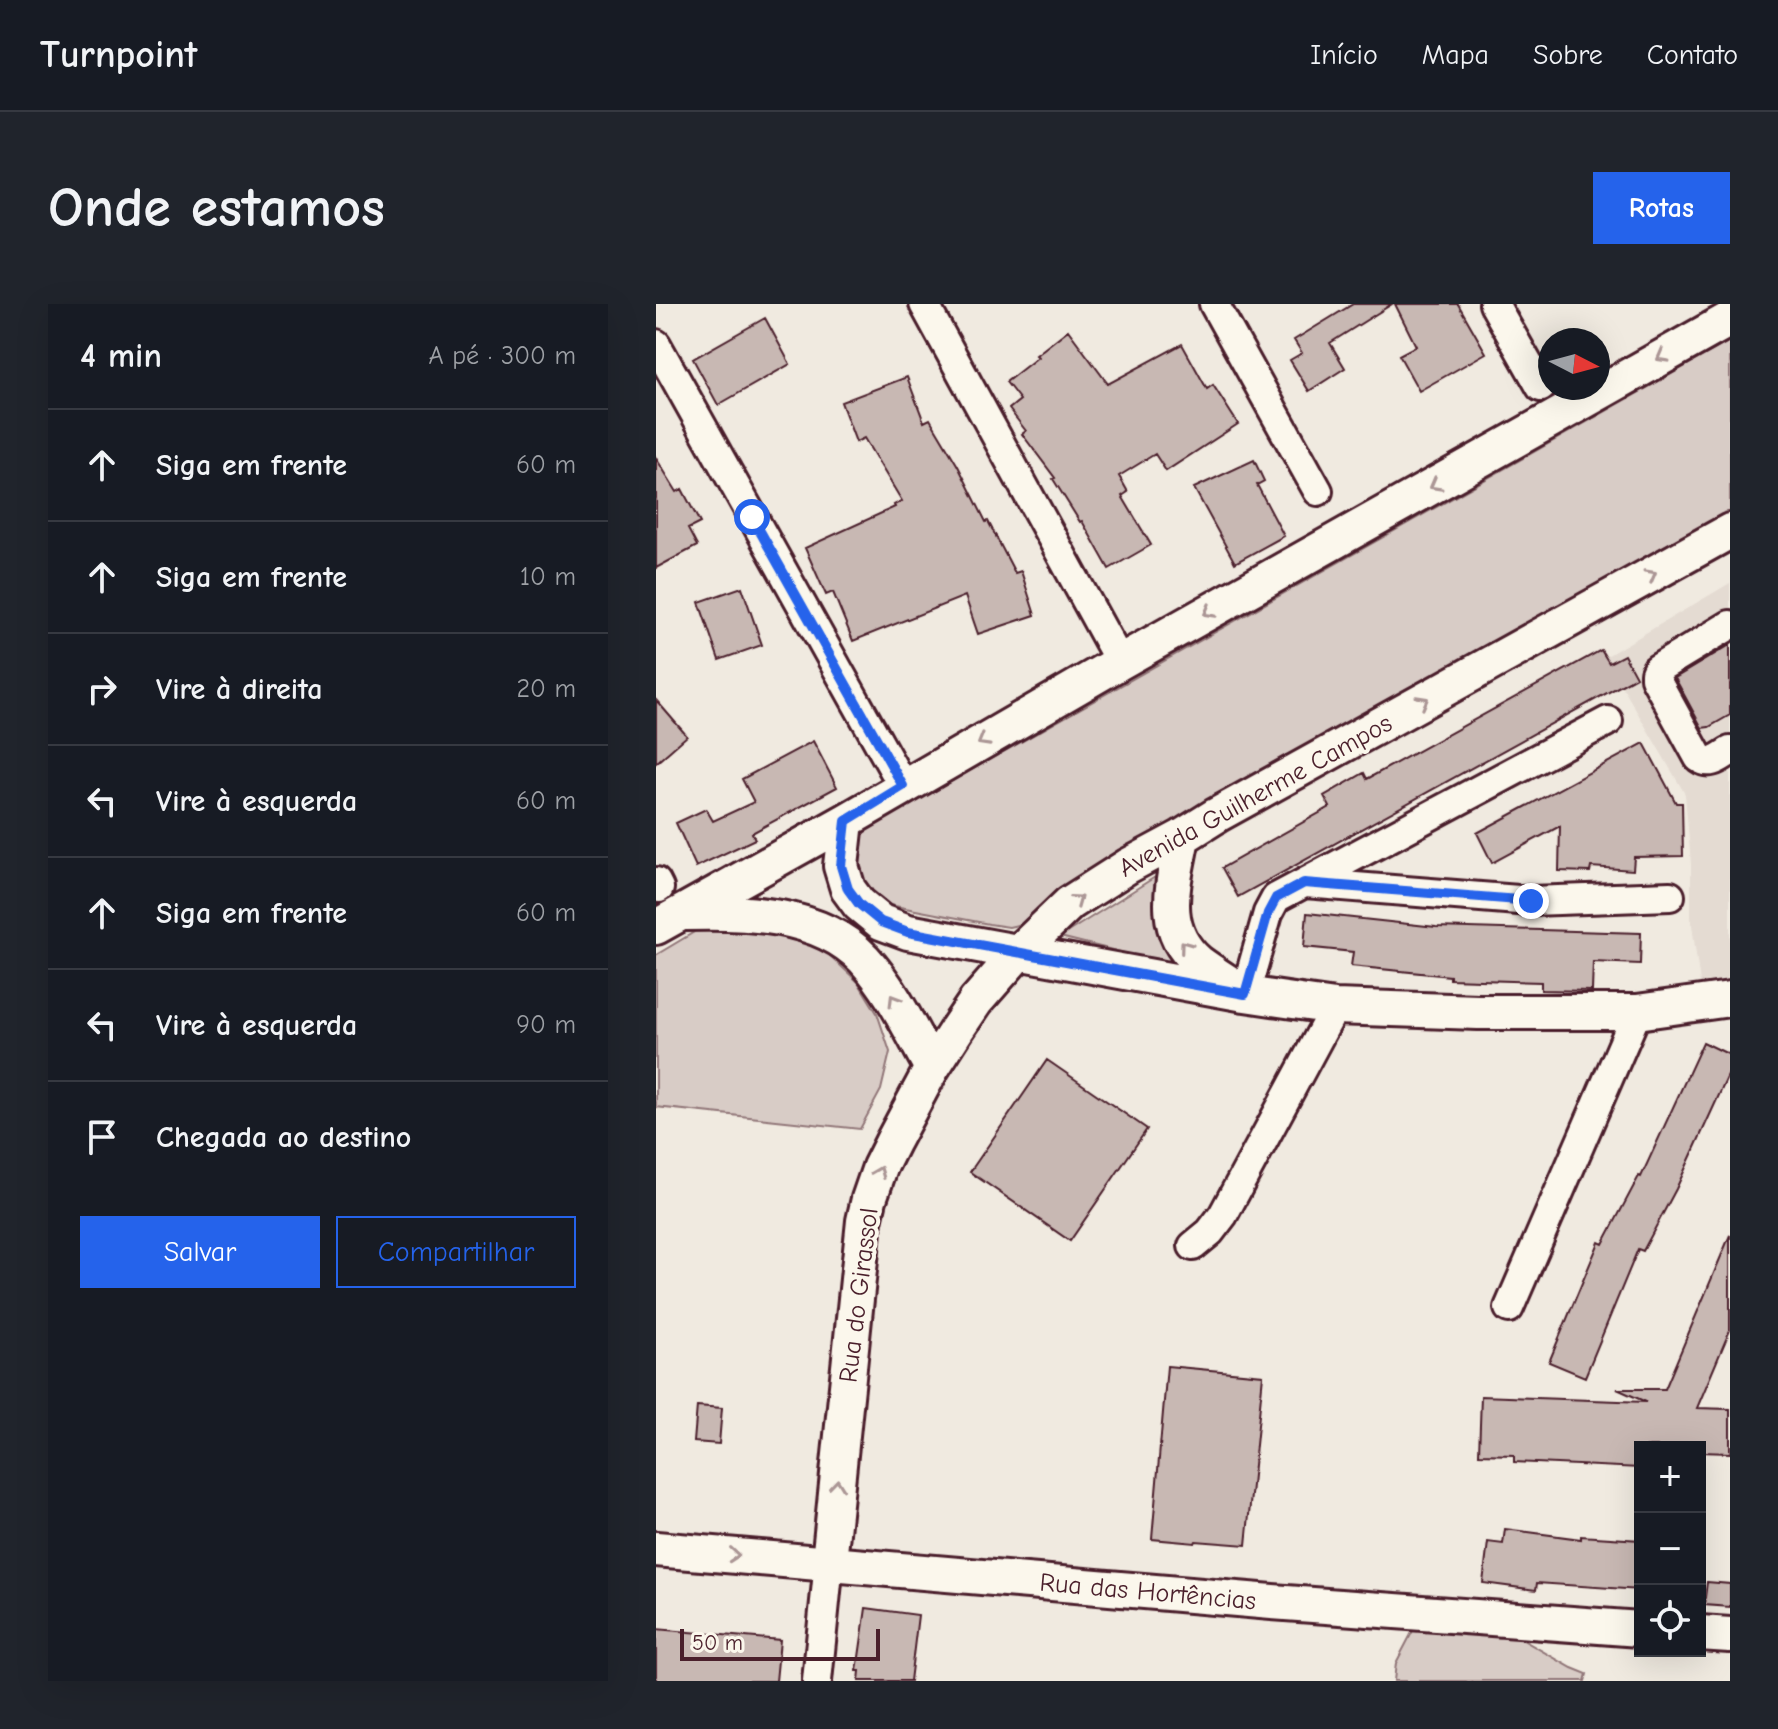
<!DOCTYPE html>
<html lang="pt">
<meta charset="utf-8">
<style>
body{margin:0;font-family:"Comic Neue",sans-serif;background:#20242c;color:#f1f3f6}
.controls{position:absolute;right:24px;bottom:24px;display:grid;overflow:hidden;border-radius:0px;box-shadow:0 8px 32px #0002}
.controls button{width:72px;height:72px;display:grid;place-items:center;padding:0;border:0;border-bottom:2px solid #363941;background:#171b24;color:#f1f3f6;font:40px sans-serif}
.compass{position:absolute;left:882px;top:24px;width:72px;height:72px;border-radius:50%;background:#171b24;box-shadow:0 8px 32px #0002;rotate:96deg}
.scale{position:absolute;left:24px;bottom:20px;width:200px;box-sizing:border-box;padding-left:8px;border:4px solid #4a1f2b;border-top:0;font-size:22px;line-height:28px;white-space:nowrap;color:#4a1f2b;-webkit-text-stroke:6px #fbf7ec;paint-order:stroke}
.stop{position:absolute;width:24px;height:24px;margin:-18px;border:6px solid #2563eb;border-radius:50%;background:#fff}
.stop.end{background:#2563eb;border-color:#fff;box-shadow:0 2px 8px #0008}
.list{margin:0;padding:0;list-style:none}
h2{display:flex;justify-content:space-between;align-items:center;height:104px;margin:0;padding:0 32px;font-size:34px}
h2 small{font-size:26px;font-weight:400;color:#9ea1a6}
.list li{display:grid;grid-template-columns:52px 1fr auto;gap:24px;align-items:center;box-sizing:border-box;height:112px;padding:0 32px;border-top:2px solid #363941}
.list b{display:block;font-size:30px;white-space:nowrap}
.list em{font-size:26px;font-style:normal;color:#9ea1a6}
.actions{display:flex;gap:16px;padding:24px 32px}
.actions a{flex:1;padding:18px 0;border:2px solid #2563eb;border-radius:0px;text-align:center;font-size:28px;color:#2563eb}
.actions .main{background:#2563eb;color:#fff}
.icon{flex:none;width:44px;height:44px;fill:none;stroke:currentColor;stroke-width:2;stroke-linecap:round;stroke-linejoin:round}
.map{position:relative;flex:none;width:1074px;height:1377px;overflow:hidden;border-radius:0px}
header{display:flex;align-items:center;gap:48px;box-sizing:border-box;height:112px;padding:0 40px;background:#171b24;border-bottom:2px solid #363941}
header strong{font-size:38px}
nav{display:flex;gap:44px;margin-inline-start:auto;font-size:28px}
.intro{display:flex;align-items:center;justify-content:space-between;box-sizing:border-box;height:192px;padding:0 48px}
h1{margin:0;font-size:56px}
.button{padding:20px 36px;border-radius:0px;background:#2563eb;color:#fff;font-size:28px;font-weight:700}
main{display:flex;gap:48px;padding:0 48px}
aside{flex:1;background:#171b24;border-radius:0px;box-shadow:0 8px 32px #0002}
.map>svg:first-child{display:block}
.built{fill:#e4dbd2}
.green{fill:#d8ccc6;stroke:#917678;stroke-width:2}
.building{fill:#c8b8b3;stroke:#4a1f2b;stroke-width:2}
.lines{fill:none;stroke-linecap:round;stroke-linejoin:round}
.minor-casing{stroke:#4a1f2b;stroke-width:34}
.major-casing{stroke:#4a1f2b;stroke-width:40}
.minor{stroke:#fbf7ec;stroke-width:28}
.major{stroke:#fbf7ec;stroke-width:34}
.oneway{stroke:#ab9695}
.route{stroke:#2563eb;stroke-width:10}
.labels{text-anchor:middle;stroke-width:8;stroke-linejoin:round;paint-order:stroke}
.street-label{font-size:26px;fill:#4a1f2b;stroke:#fbf7ec}
</style>
<header>
<strong>Turnpoint</strong>
<nav><a>Início</a><a>Mapa</a><a>Sobre</a><a>Contato</a></nav>
</header>
<div class="intro"><h1>Onde estamos</h1><a class="button">Rotas</a></div>
<main>
<aside>
<h2>4 min<small>A pé · 300 m</small></h2>
<ul class="list">
<li><svg class="icon" aria-label="ahead" viewBox="0 0 24 24"><path d="M12 20V5M6 11l6-6 6 6"/></svg><div><b>Siga em frente</b></div><em>60 m</em></li>
<li><svg class="icon" aria-label="ahead" viewBox="0 0 24 24"><path d="M12 20V5M6 11l6-6 6 6"/></svg><div><b>Siga em frente</b></div><em>10 m</em></li>
<li><svg class="icon" aria-label="right" viewBox="0 0 24 24"><path d="M7 20v-9h11M14 6l5 5-5 5"/></svg><div><b>Vire à direita</b></div><em>20 m</em></li>
<li><svg class="icon" aria-label="left" viewBox="0 0 24 24"><path d="M17 20v-9H6M10 6l-5 5 5 5"/></svg><div><b>Vire à esquerda</b></div><em>60 m</em></li>
<li><svg class="icon" aria-label="ahead" viewBox="0 0 24 24"><path d="M12 20V5M6 11l6-6 6 6"/></svg><div><b>Siga em frente</b></div><em>60 m</em></li>
<li><svg class="icon" aria-label="left" viewBox="0 0 24 24"><path d="M17 20v-9H6M10 6l-5 5 5 5"/></svg><div><b>Vire à esquerda</b></div><em>90 m</em></li>
<li><svg class="icon" aria-label="arrive" viewBox="0 0 24 24"><path d="M6 21V4h12l-3 4 3 4H6"/></svg><div><b>Chegada ao destino</b></div></li>
</ul>
<div class="actions"><a class="main">Salvar</a><a>Compartilhar</a></div>
</aside>
<div class="map">
<svg width="1074" height="1377" viewBox="0 0 1074 1377">
<rect width="100%" height="100%" fill="#f0eae0"/>
<filter id="ink" filterUnits="userSpaceOnUse"><feTurbulence type="fractalNoise" baseFrequency=".0125" numOctaves="2"/><feDisplacementMap in="SourceGraphic" scale="16" xChannelSelector="R" yChannelSelector="G"/><feConvolveMatrix kernelMatrix="1 2 1 2 8 2 1 2 1" color-interpolation-filters="sRGB"/></filter>
<g filter="url(#ink)">
<path class="built" d="M 1074,279 L 1074,674 L 1044,679 L 1035,614 L 1035,560 L 1029,490 L 949,353 Z"/>
<path class="green" d="M 1074,37 L 1074,214 L 366,620 L 353,623 L 333,620 L 223,599 L 196,571 L 195,544 L 211,525 Z
M 499,573 L 517,661 L 404,633 Z
M 50,621 L 142,631 L 169,647 L 202,678 L 221,709 L 234,748 L 225,786 L 204,825 L 0,803 L 0,651 Z
M 761,1319 L 846,1324 L 916,1364 L 931,1370 L 929,1377 L 738,1377 L 740,1359 Z"/>
<path class="building" d="M 697,0 L 736,0 L 674,39 L 689,64 L 653,87 L 634,56 L 646,49 L 638,36 Z
M 739,0 L 802,0 L 830,49 L 763,87 L 743,51 L 760,42 Z
M 109,14 L 134,60 L 62,101 L 37,55 Z
M 412,26 L 452,80 L 526,40 L 551,85 L 557,81 L 582,120 L 510,167 L 499,150 L 463,172 L 472,188 L 466,192 L 495,241 L 453,265 L 426,217 L 424,218 L 397,175 L 399,174 L 366,130 L 370,127 L 353,105 L 364,96 L 350,78 L 382,53 L 380,51 Z
M 251,73 L 268,118 L 274,115 L 302,162 L 330,218 L 332,217 L 359,269 L 365,267 L 379,311 L 322,330 L 309,292 L 197,337 L 177,288 L 170,291 L 149,244 L 239,203 L 238,201 L 246,197 L 208,134 L 200,138 L 185,98 Z
M 0,154 L 21,188 L 26,185 L 44,219 L 32,225 L 41,242 L 0,264 Z
M 598,156 L 608,177 L 601,181 L 628,232 L 579,259 L 538,184 Z
M 86,283 L 106,341 L 63,356 L 43,298 Z
M 1074,341 L 1074,411 L 1053,423 L 1046,424 L 1019,374 Z
M 945,346 L 953,359 L 968,351 L 980,373 L 582,593 L 566,564 L 674,503 L 668,492 L 708,469 L 711,475 Z
M 0,396 L 31,432 L 0,459 Z
M 157,437 L 181,483 L 96,529 L 99,535 L 40,563 L 20,519 L 50,505 L 57,517 L 98,498 L 86,475 Z
M 988,439 L 1020,499 L 1026,499 L 1027,552 L 978,553 L 977,566 L 935,563 L 934,568 L 903,567 L 904,522 L 836,559 L 821,529 Z
M 651,609 L 780,623 L 985,629 L 984,660 L 937,658 L 936,687 L 885,686 L 885,678 L 794,675 L 794,672 L 695,662 L 697,648 L 648,643 Z
M 1047,738 L 1074,751 L 1074,767 L 1020,885 L 987,947 L 982,945 L 929,1073 L 893,1058 L 943,938 L 947,940 L 983,872 L 985,873 Z
M 391,756 L 491,825 L 414,937 L 314,868 Z
M 1074,931 L 1074,1026 L 1041,1104 L 1074,1105 L 1074,1149 L 1044,1148 L 1044,1143 L 984,1143 L 984,1164 L 858,1158 L 858,1151 L 823,1150 L 825,1092 L 990,1098 L 961,1085 L 1009,1085 Z
M 511,1062 L 607,1071 L 590,1241 L 540,1237 L 539,1239 L 496,1235 Z
M 41,1102 L 66,1104 L 63,1140 L 38,1138 Z
M 849,1225 L 925,1235 L 925,1232 L 984,1236 L 984,1286 L 881,1279 L 880,1286 L 827,1279 L 832,1238 L 847,1240 Z
M 1051,1278 L 1074,1280 L 1074,1303 L 1048,1301 Z
M 210,1304 L 262,1311 L 254,1377 L 203,1377 L 204,1367 L 201,1367 Z
M 0,1325 L 124,1336 L 120,1377 L 0,1377 Z"/>
<g class="lines">
<defs>
<path id="minor" d="M 268,0 L 464,358
M 558,0 L 662,187
M 838,0 L 885,83
M 0,40 L 247,482
M 1074,321 L 1001,365 L 999,369 L 999,374 L 1043,454 C 1054,462 1063,454 1074,447
M 0,578 L 3,584
M 649,579 L 875,597 L 1014,592
M 589,690 L 612,609 L 620,594 L 952,417
M 537,942 L 554,928 L 567,911 L 679,703
M 853,1004 L 981,708
M 161,1377 L 173,1258"/>
<path id="major" d="M 190,517 L 185,562 L 192,585 L 203,600 L 225,618 L 252,628 L 589,690 L 679,703 L 822,708 L 981,708 L 1074,695
M 526,533 C 518,578 502,624 542,658 C 554,667 567,675 579,683
M 29,609 C 89,608 163,608 208,655 C 237,687 255,727 276,764
M 0,623 L 190,517 L 464,358 L 1074,15
M 0,1245 L 616,1298 L 984,1325
M 173,1258 L 208,917 L 213,895 L 224,863 L 237,837 L 276,764 L 301,725 L 320,697 L 363,648 L 414,599 L 472,562 L 526,533 L 561,511 L 1074,227
M 1044,1329 L 1074,1331"/>
</defs>
<use href="#minor" class="minor-casing"/>
<use href="#major" class="major-casing"/>
<use href="#minor" class="minor"/>
<use href="#major" class="major"/>
</g>
<defs><path id="oneway-chevron" d="M-2-3.5L2.5 0L-2 3.5" fill="none" stroke-width="1.6" stroke-linecap="round" stroke-linejoin="round" transform="scale(2)"/></defs>
<g class="oneway">
<use href="#oneway-chevron" transform="translate(1006 53) rotate(151)"/>
<use href="#oneway-chevron" transform="translate(779 181) rotate(151)"/>
<use href="#oneway-chevron" transform="translate(995 271) rotate(-29)"/>
<use href="#oneway-chevron" transform="translate(553 308) rotate(151)"/>
<use href="#oneway-chevron" transform="translate(767 397) rotate(-29)"/>
<use href="#oneway-chevron" transform="translate(327 437) rotate(150)"/>
<use href="#oneway-chevron" transform="translate(421 596) rotate(-36)"/>
<use href="#oneway-chevron" transform="translate(529 642) rotate(-126)"/>
<use href="#oneway-chevron" transform="translate(238 696) rotate(-121)"/>
<use href="#oneway-chevron" transform="translate(223 868) rotate(-68)"/>
<use href="#oneway-chevron" transform="translate(181 1181) rotate(-84)"/>
<use href="#oneway-chevron" transform="translate(78 1251) rotate(5)"/>
</g>
</g>
<g class="lines" filter="url(#ink)">
<path class="route" d="M 96,213 L 247,482 L 190,517 L 185,562 L 192,585 L 203,600 L 225,618 L 252,628 L 589,690 L 612,609 L 620,594 L 648,579 L 875,597"/>
</g>
<g class="labels">
<g class="street-label">
<text transform="translate(599 491) rotate(-29)" y="9">Avenida Guilherme Campos</text>
<text transform="translate(202 991) rotate(-83)" y="9">Rua do Girassol</text>
<text transform="translate(492 1287) rotate(5)" y="9">Rua das Hortências</text>
</g>
</g>
</svg>
<div class="controls">
<button>+</button>
<button>−</button>
<button><svg class="icon" aria-label="locate" viewBox="0 0 24 24"><circle cx="12" cy="12" r="6"/><path d="M12 2v4M12 18v4M2 12h4M18 12h4"/></svg></button>
</div>
<svg class="compass" viewBox="-18 -18 36 36"><path d="M0-13l5 13h-10z" fill="#e53935"/><path d="M0 13l5-13h-10z" fill="#9ea1a6"/></svg>
<div class="scale">50 m</div>
<div class="stop" style="left:96px;top:213px"></div>
<div class="stop end" style="left:875px;top:597px"></div>
</div>
</main>
